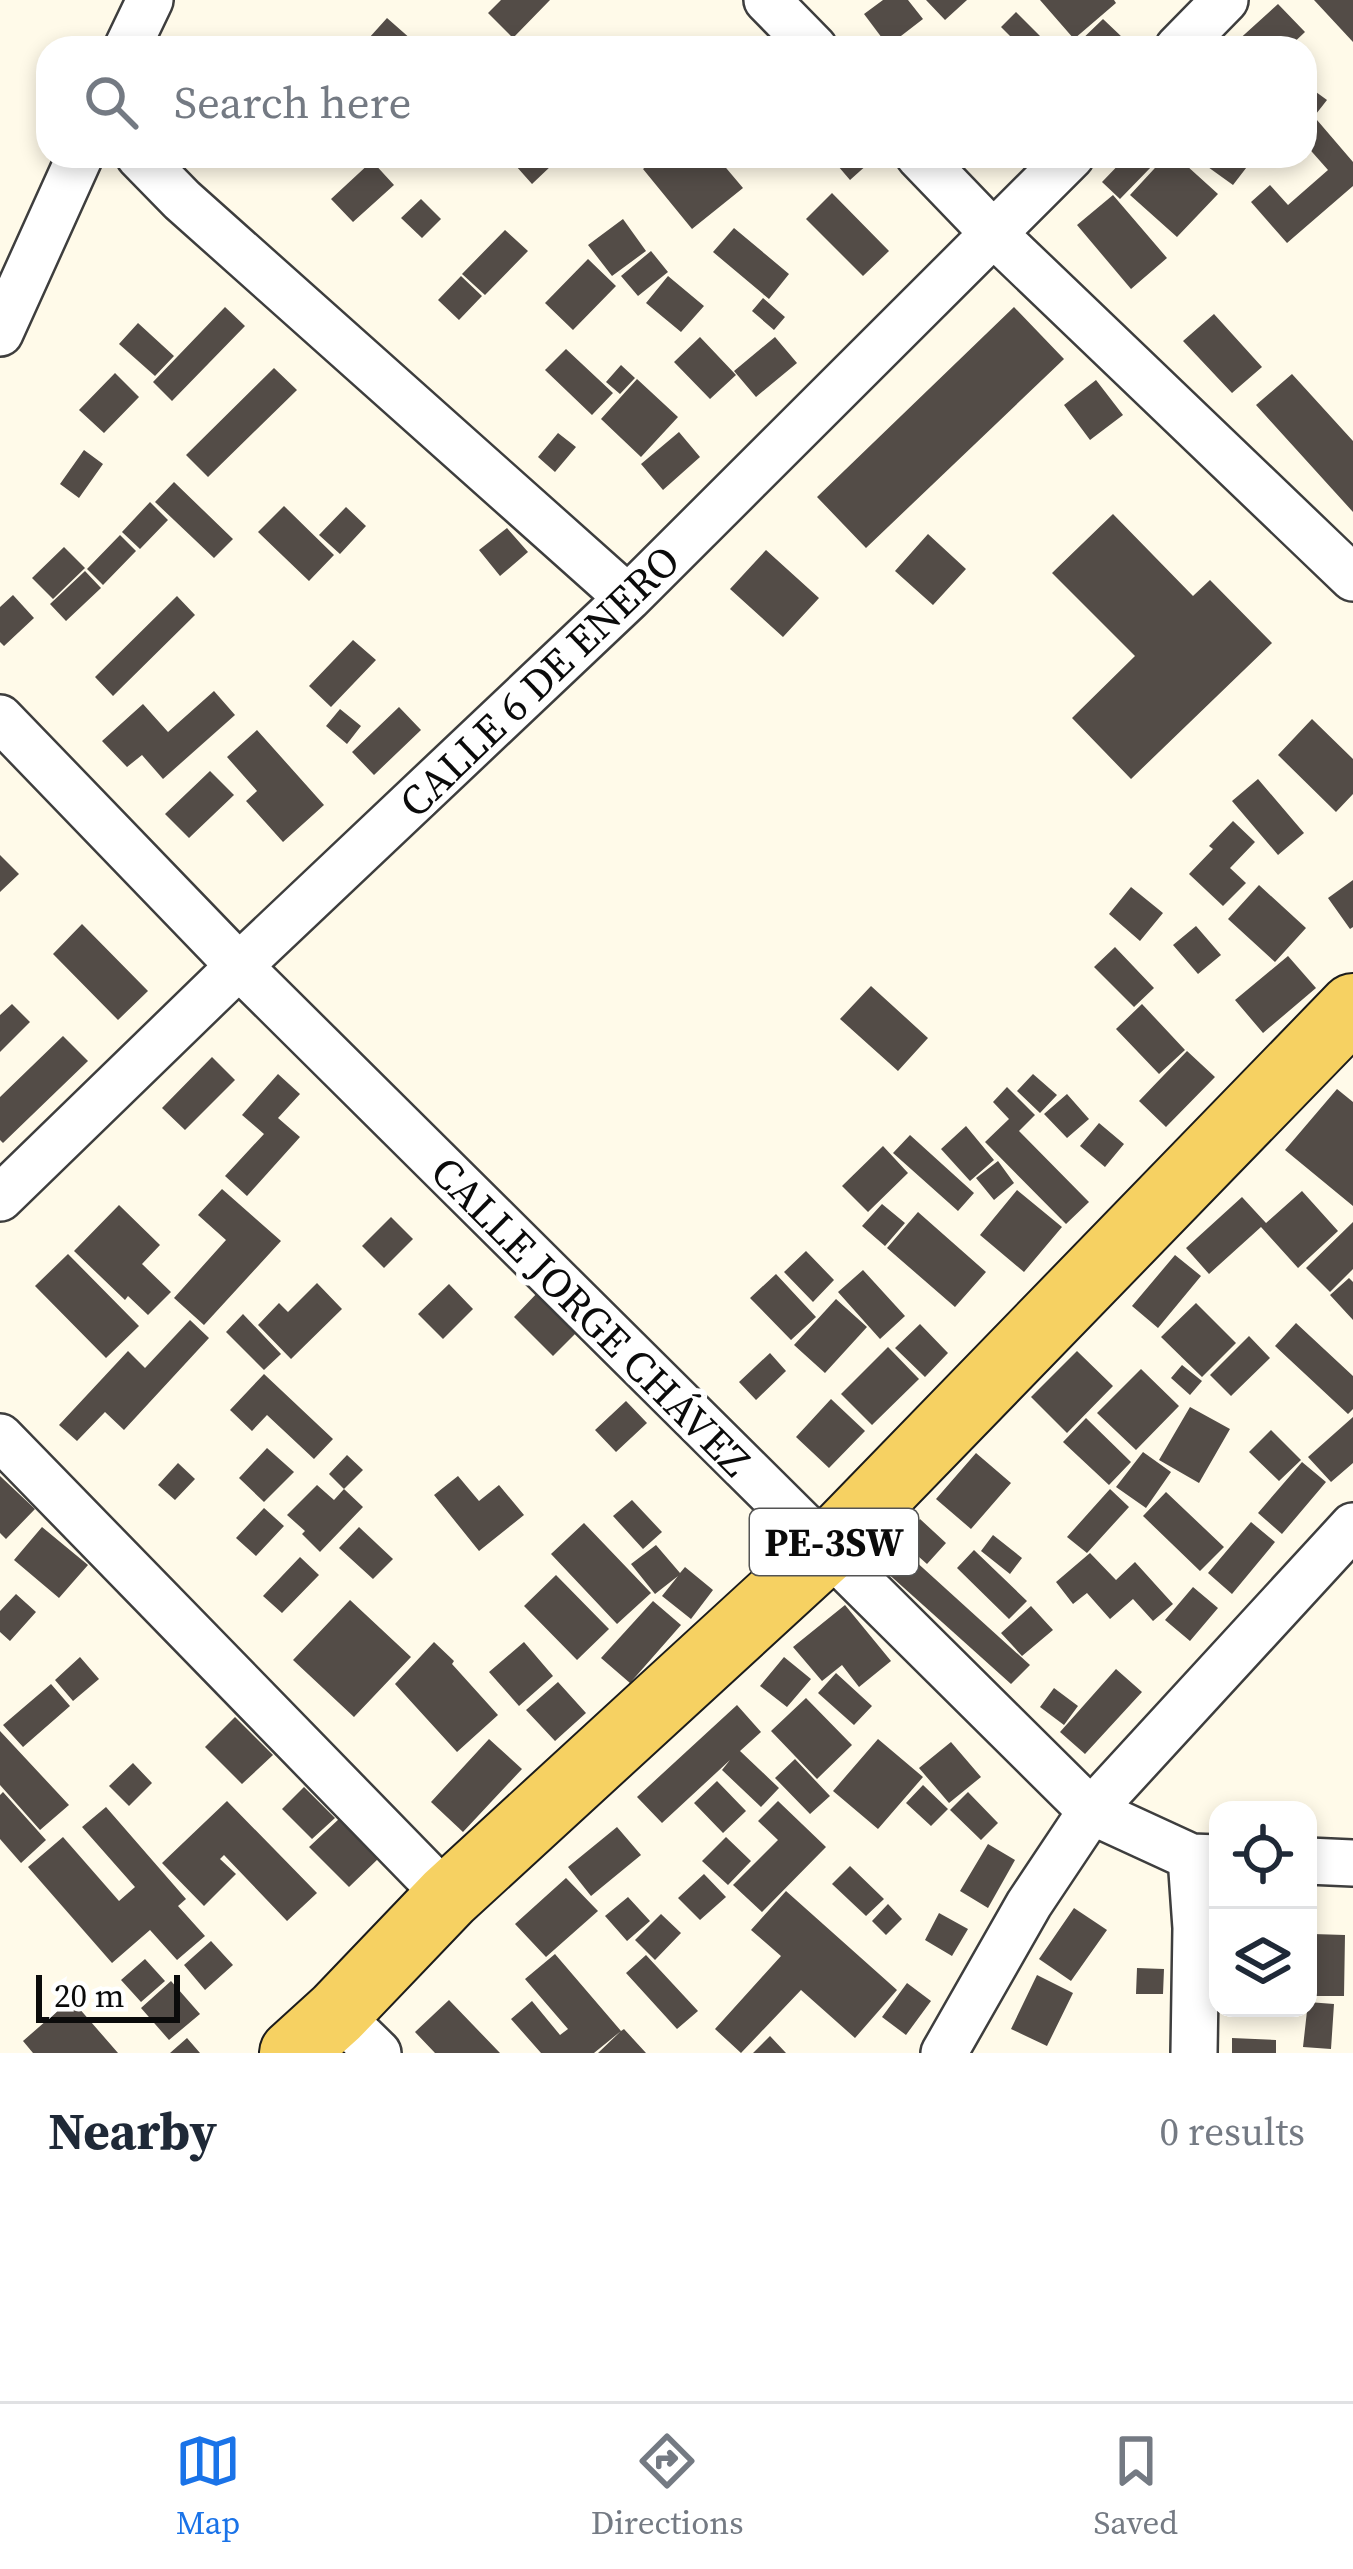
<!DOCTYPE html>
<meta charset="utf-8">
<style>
body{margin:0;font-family:"Source Serif 4",serif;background:#f2f2f3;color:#1f2937}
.controls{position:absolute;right:36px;bottom:36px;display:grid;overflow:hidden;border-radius:24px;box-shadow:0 6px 18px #0003}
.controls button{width:108px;height:108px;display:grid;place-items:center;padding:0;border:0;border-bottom:3px solid #e0e1e3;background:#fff;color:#1f2937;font:60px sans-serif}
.scale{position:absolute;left:36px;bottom:30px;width:144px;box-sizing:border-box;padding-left:12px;border:6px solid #0b0b0b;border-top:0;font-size:33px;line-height:42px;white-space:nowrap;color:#0b0b0b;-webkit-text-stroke:9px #fff;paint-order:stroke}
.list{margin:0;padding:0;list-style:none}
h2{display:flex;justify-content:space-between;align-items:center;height:156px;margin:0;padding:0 48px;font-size:51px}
h2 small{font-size:39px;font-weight:400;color:#747a83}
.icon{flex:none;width:66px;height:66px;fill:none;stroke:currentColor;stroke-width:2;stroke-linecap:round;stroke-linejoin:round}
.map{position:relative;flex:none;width:1353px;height:2053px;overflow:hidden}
.search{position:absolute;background:#fff;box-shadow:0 6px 18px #0003;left:36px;right:36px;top:36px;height:132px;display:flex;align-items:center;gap:30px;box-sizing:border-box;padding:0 42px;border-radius:36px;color:#747a83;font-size:45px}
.sheet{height:348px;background:#fff}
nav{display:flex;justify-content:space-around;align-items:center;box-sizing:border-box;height:168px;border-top:3px solid #e0e1e3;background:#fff;font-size:33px;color:#747a83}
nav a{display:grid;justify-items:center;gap:6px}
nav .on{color:#1a73e8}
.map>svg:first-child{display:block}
.building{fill:#534c47}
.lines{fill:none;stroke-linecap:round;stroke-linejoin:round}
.street-casing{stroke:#3e3e3e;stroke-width:50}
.primary-casing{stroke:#1c1c1c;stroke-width:70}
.street{stroke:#fff;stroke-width:45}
.primary{stroke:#f6d162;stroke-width:66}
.labels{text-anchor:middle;stroke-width:12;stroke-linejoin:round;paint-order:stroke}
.shield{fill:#fff;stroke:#545454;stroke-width:3}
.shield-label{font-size:39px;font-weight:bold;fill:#0b0b0b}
.street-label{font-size:42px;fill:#0b0b0b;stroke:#fff}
</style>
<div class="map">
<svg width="1353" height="2053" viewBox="0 0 1353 2053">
<rect width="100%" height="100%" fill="#fffae9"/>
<path class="building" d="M 501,0 L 550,0 L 513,38 L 488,13 Z
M 883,0 L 908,0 L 923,19 L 888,46 L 864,14 Z
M 926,0 L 967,0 L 945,20 Z
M 1040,0 L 1114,0 L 1116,3 L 1074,39 Z
M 1314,0 L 1353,0 L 1353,42 Z
M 1278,4 L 1305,32 L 1288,48 L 1240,48 L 1235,43 Z
M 1016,12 L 1047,43 L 1042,48 L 1022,48 L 1001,27 Z
M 387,18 L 412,40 L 405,48 L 360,48 Z
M 1103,19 L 1123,38 L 1113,48 L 1078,48 L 1075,46 Z
M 1305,84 L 1327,100 L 1316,114 L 1305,106 L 1353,162 L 1353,186 L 1287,243 L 1251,202 L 1270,185 L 1288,205 L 1328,170 L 1305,144 Z
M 507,156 L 544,156 L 552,165 L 532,184 Z
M 659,156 L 716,156 L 743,188 L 692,229 L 643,169 Z
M 836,156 L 863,156 L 869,163 L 850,180 L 832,159 Z
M 1127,156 L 1143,156 L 1153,165 L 1120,199 L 1102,182 Z
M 1166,156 L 1176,156 L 1218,194 L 1177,237 L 1130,195 Z
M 1205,156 L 1249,156 L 1253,159 L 1233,185 L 1201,162 Z
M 372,161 L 394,185 L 353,222 L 331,199 Z
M 832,193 L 889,251 L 863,276 L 806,219 Z
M 1113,195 L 1167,258 L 1131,289 L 1077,225 Z
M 421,199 L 441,219 L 422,238 L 401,218 Z
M 623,219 L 646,251 L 612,276 L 588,245 Z
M 734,228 L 789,274 L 769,299 L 713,252 Z
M 505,230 L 528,251 L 485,295 L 462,274 Z
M 651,251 L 668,272 L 638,296 L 621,276 Z
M 588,259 L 616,286 L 573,330 L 545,303 Z
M 461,276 L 482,296 L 459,320 L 438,300 Z
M 668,276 L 704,306 L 681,332 L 646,303 Z
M 763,298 L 785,317 L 774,330 L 752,311 Z
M 225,307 L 245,326 L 172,401 L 153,382 Z
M 1014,307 L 1064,359 L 866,548 L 817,497 Z
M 1214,314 L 1262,367 L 1232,393 L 1183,341 Z
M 138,323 L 174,356 L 155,376 L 119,344 Z
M 700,337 L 736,375 L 710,399 L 674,362 Z
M 775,337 L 797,363 L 756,397 L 734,371 Z
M 566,349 L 613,393 L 592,415 L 545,370 Z
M 621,365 L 635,378 L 620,394 L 606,382 Z
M 274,368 L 297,390 L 208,477 L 186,455 Z
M 115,373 L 139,397 L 104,433 L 79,410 Z
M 1292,374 L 1353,441 L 1353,512 L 1256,405 Z
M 637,379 L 678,417 L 641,457 L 601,419 Z
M 1096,380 L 1123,415 L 1090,440 L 1064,405 Z
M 679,432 L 700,457 L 663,490 L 641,464 Z
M 558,433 L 576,447 L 555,472 L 538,457 Z
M 84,450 L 103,464 L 79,498 L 60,484 Z
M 174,482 L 233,539 L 214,558 L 155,502 Z
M 150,502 L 168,520 L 140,549 L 122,532 Z
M 284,506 L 334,555 L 309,581 L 258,532 Z
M 346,507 L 366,526 L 340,554 L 319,535 Z
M 1113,514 L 1193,596 L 1210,580 L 1272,643 L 1131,779 L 1072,718 L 1135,656 L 1052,573 Z
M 507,528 L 528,552 L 500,576 L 479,550 Z
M 928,534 L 966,569 L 933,605 L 895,571 Z
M 120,535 L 136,551 L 103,585 L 87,569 Z
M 64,547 L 85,568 L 53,599 L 32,578 Z
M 766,550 L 819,598 L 783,637 L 730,589 Z
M 85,571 L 101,588 L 66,621 L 50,604 Z
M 13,595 L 34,618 L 4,646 L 0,642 L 0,607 Z
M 177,596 L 195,615 L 113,696 L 95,677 Z
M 353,640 L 376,660 L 331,707 L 309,686 Z
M 214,691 L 235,715 L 163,779 L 142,755 L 127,767 L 102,741 L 143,704 L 168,732 Z
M 399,707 L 421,730 L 374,775 L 352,752 Z
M 340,709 L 361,726 L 347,744 L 326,726 Z
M 1312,719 L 1353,759 L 1353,794 L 1336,812 L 1278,755 Z
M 257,730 L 324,805 L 283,842 L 246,801 L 257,791 L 227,757 Z
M 210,771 L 234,795 L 189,838 L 165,814 Z
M 1258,779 L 1304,833 L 1278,855 L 1232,801 Z
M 1233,821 L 1255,842 L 1230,868 L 1246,883 L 1223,906 L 1189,874 L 1213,849 L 1209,846 Z
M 0,855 L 19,874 L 0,892 Z
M 1353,880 L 1353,927 L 1350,929 L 1328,898 Z
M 1259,885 L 1306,928 L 1275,962 L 1228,919 Z
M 1131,887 L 1163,913 L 1140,941 L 1109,914 Z
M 82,924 L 148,991 L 118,1020 L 53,954 Z
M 1196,926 L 1221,955 L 1198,974 L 1173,945 Z
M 1115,947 L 1154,988 L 1134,1007 L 1094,967 Z
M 1288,956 L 1316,988 L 1263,1033 L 1235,1000 Z
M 871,986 L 928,1038 L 898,1071 L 840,1019 Z
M 12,1004 L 30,1022 L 0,1052 L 0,1015 Z
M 1142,1004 L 1185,1050 L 1159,1074 L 1116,1029 Z
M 63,1036 L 88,1061 L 3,1143 L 0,1140 L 0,1097 Z
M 1187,1051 L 1215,1077 L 1166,1127 L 1139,1101 Z
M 212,1057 L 235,1080 L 185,1130 L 162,1108 Z
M 278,1074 L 300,1094 L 278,1118 L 300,1137 L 247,1196 L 225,1176 L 264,1134 L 242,1115 Z
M 1033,1074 L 1057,1095 L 1040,1113 L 1017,1091 Z
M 1007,1087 L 1035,1115 L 1019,1131 L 1089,1202 L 1066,1224 L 985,1142 L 1009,1119 L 993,1102 Z
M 1337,1089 L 1353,1102 L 1353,1206 L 1285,1150 Z
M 1067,1094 L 1089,1119 L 1067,1138 L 1044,1114 Z
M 1099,1123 L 1124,1144 L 1105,1167 L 1080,1146 Z
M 966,1126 L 994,1160 L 970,1181 L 941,1149 Z
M 910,1135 L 974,1193 L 958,1211 L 893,1153 Z
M 883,1146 L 908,1173 L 868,1212 L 842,1186 Z
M 998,1161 L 1014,1183 L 994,1200 L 976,1178 Z
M 222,1189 L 281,1241 L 204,1325 L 174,1298 L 226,1240 L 198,1215 Z
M 1017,1190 L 1062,1227 L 1024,1272 L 980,1235 Z
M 1302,1191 L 1338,1231 L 1298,1268 L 1261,1227 L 1209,1274 L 1186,1248 L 1242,1197 L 1266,1223 Z
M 882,1204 L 905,1223 L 885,1246 L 862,1226 Z
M 119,1205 L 160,1245 L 142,1264 L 171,1292 L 148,1315 L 128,1296 L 125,1300 L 74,1251 Z
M 918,1212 L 986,1272 L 955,1307 L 887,1248 Z
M 391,1217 L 413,1239 L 384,1268 L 362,1246 Z
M 1353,1222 L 1353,1269 L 1330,1292 L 1306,1268 Z
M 806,1251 L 834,1280 L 813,1302 L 784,1272 Z
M 68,1254 L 139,1326 L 106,1358 L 35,1286 Z
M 1175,1255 L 1201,1276 L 1158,1328 L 1132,1306 Z
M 863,1270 L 905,1316 L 880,1339 L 838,1292 Z
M 776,1274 L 816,1317 L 791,1340 L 750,1298 Z
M 1349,1278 L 1353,1282 L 1353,1320 L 1330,1295 Z
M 317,1283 L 342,1309 L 291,1359 L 258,1325 L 279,1303 L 288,1312 Z
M 449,1284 L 473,1309 L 443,1339 L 418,1314 Z
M 542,1288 L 582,1327 L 553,1356 L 514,1317 Z
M 836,1299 L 867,1327 L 825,1373 L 794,1345 Z
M 1196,1303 L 1236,1343 L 1202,1377 L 1161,1337 Z
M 243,1314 L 281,1354 L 264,1370 L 226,1332 Z
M 190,1320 L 209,1338 L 124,1430 L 105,1412 L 77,1441 L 59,1425 L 128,1351 L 145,1368 Z
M 1296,1323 L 1353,1376 L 1353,1409 L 1348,1414 L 1275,1346 Z
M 920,1324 L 948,1353 L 925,1377 L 895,1348 Z
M 1249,1336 L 1270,1358 L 1231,1396 L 1210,1375 Z
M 888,1347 L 919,1379 L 872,1425 L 841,1394 Z
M 1077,1351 L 1113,1386 L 1067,1433 L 1031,1397 Z
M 770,1353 L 786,1371 L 756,1400 L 739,1382 Z
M 1182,1365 L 1202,1381 L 1190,1395 L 1171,1378 Z
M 1141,1369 L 1179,1406 L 1136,1450 L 1097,1413 Z
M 264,1374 L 333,1439 L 314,1459 L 267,1415 L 252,1431 L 230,1410 Z
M 831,1399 L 865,1431 L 829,1468 L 796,1437 Z
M 626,1401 L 647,1423 L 616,1452 L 595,1430 Z
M 1190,1407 L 1230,1429 L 1199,1483 L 1159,1460 Z
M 1353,1417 L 1353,1463 L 1331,1482 L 1308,1457 Z
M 1086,1418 L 1131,1462 L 1109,1485 L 1063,1442 Z
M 1271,1430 L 1301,1460 L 1279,1481 L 1249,1452 Z
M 267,1448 L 294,1472 L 264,1502 L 239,1478 Z
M 1143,1452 L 1171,1472 L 1146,1508 L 1116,1487 Z
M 976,1453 L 1011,1483 L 971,1529 L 936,1499 Z
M 347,1455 L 363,1470 L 344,1489 L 363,1507 L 320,1552 L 302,1534 L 305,1531 L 287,1515 L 317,1485 L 334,1500 L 344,1489 L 329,1474 Z
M 1302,1462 L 1326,1482 L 1282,1534 L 1258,1513 Z
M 178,1463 L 195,1479 L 175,1500 L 158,1485 Z
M 0,1476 L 35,1509 L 6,1539 L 0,1533 Z
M 458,1476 L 479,1501 L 499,1485 L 524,1515 L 479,1551 L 434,1495 Z
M 1110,1489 L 1129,1507 L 1087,1553 L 1067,1537 Z
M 1166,1492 L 1224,1547 L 1200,1571 L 1143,1516 Z
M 632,1500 L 662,1532 L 643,1549 L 613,1516 Z
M 264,1508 L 284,1526 L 256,1556 L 236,1538 Z
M 920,1519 L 946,1543 L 927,1564 L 901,1541 Z
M 1251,1522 L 1275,1542 L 1232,1594 L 1208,1573 Z
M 584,1523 L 651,1593 L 617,1624 L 551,1554 Z
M 42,1527 L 88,1565 L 59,1598 L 14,1560 Z
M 359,1527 L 393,1559 L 373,1579 L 339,1548 Z
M 993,1535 L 1022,1558 L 1010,1574 L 981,1551 Z
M 656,1545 L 680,1573 L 685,1567 L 713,1590 L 691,1619 L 662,1596 L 678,1576 L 655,1594 L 631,1564 Z
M 902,1549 L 1030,1665 L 1011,1684 L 884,1570 Z
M 974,1550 L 1027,1601 L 1009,1619 L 957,1568 Z
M 1090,1553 L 1116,1580 L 1135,1562 L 1173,1604 L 1153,1621 L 1133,1599 L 1110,1619 L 1087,1593 L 1073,1604 L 1056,1582 Z
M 300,1557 L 319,1575 L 282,1613 L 263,1596 Z
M 556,1575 L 609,1629 L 577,1660 L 524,1606 Z
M 1193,1587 L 1218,1608 L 1190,1641 L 1165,1620 Z
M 16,1594 L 36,1612 L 10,1641 L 0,1632 L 0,1611 Z
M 350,1600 L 411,1657 L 354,1717 L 293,1660 Z
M 653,1601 L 681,1625 L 630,1683 L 601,1658 Z
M 845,1605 L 891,1661 L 859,1687 L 842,1665 L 822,1681 L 793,1647 Z
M 1031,1606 L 1053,1630 L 1022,1656 L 1001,1633 Z
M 434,1642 L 454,1661 L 452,1664 L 498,1715 L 457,1752 L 395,1684 Z
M 524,1642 L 553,1676 L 519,1706 L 489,1672 Z
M 80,1657 L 99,1679 L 73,1701 L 55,1680 Z
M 784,1657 L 811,1679 L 787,1707 L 760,1686 Z
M 1116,1669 L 1142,1692 L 1085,1754 L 1060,1732 Z
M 836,1673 L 872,1706 L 854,1725 L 818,1693 Z
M 558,1682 L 586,1713 L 555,1741 L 526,1710 Z
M 51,1684 L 70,1706 L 23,1747 L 3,1725 Z
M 1054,1688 L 1078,1706 L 1064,1725 L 1040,1707 Z
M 806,1698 L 852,1745 L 817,1779 L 771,1731 Z
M 737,1705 L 761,1732 L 740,1751 L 779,1788 L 761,1807 L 722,1770 L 730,1760 L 662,1823 L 637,1797 Z
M 235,1717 L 273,1755 L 242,1784 L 205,1747 Z
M 0,1731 L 69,1805 L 40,1830 L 0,1785 Z
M 489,1739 L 522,1769 L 463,1832 L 431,1802 Z
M 878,1739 L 923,1777 L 878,1829 L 833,1791 Z
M 951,1742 L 981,1777 L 949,1803 L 919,1768 Z
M 795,1759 L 830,1796 L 810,1814 L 775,1778 Z
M 133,1763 L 152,1783 L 129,1806 L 109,1786 Z
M 717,1781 L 746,1811 L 723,1833 L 694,1803 Z
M 923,1785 L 948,1809 L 931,1826 L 906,1803 Z
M 304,1787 L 335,1818 L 312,1839 L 282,1809 Z
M 3,1792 L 46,1840 L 21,1863 L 0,1839 L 0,1795 Z
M 968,1792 L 998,1823 L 981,1840 L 950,1810 Z
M 227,1801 L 317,1893 L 287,1921 L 224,1855 L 220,1859 L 236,1874 L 204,1906 L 162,1863 Z
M 778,1801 L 826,1847 L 762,1912 L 733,1885 L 778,1840 L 758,1821 Z
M 106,1807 L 186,1899 L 178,1906 L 205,1936 L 177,1960 L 150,1930 L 112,1963 L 28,1867 L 63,1837 L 119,1901 L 135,1887 L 82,1827 Z
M 340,1818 L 379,1858 L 349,1887 L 309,1847 Z
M 617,1827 L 641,1855 L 591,1896 L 568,1867 Z
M 726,1837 L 751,1861 L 728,1885 L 702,1861 Z
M 988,1844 L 1015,1860 L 988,1908 L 960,1891 Z
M 850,1866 L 884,1899 L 866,1916 L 832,1884 Z
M 704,1874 L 726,1897 L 700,1920 L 678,1898 Z
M 566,1878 L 598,1911 L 546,1957 L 515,1924 Z
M 786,1891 L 897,1990 L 855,2038 L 801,1990 L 741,2053 L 715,2029 L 781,1956 L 751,1930 Z
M 628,1897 L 650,1921 L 627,1941 L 605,1916 Z
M 888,1904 L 902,1919 L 886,1935 L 872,1921 Z
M 1074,1908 L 1107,1930 L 1071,1981 L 1039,1959 Z
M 939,1913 L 968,1929 L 952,1956 L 925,1940 Z
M 661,1914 L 681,1933 L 655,1960 L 635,1940 Z
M 1313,1934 L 1345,1935 L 1344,1996 L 1312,1996 Z
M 211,1941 L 233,1965 L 205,1990 L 184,1965 Z
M 555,1954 L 621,2031 L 594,2053 L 541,2053 L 511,2019 L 532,2001 L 560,2035 L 568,2029 L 525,1979 Z
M 646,1955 L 698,2011 L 677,2029 L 626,1973 Z
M 145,1959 L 165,1981 L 141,2002 L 121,1980 Z
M 1137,1968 L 1164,1969 L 1163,1994 L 1136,1994 Z
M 1037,1975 L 1073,1993 L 1047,2046 L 1011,2029 Z
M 171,1981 L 200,2014 L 169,2040 L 141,2008 Z
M 907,1983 L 931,2001 L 906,2035 L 882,2017 Z
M 71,1999 L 118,2053 L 33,2053 L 23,2041 Z
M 449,2000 L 500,2053 L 435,2053 L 415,2032 Z
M 1308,2002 L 1334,2004 L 1331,2049 L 1303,2047 Z
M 624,2029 L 646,2053 L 598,2053 L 621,2031 Z
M 770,2036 L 786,2053 L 753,2053 Z
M 187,2038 L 200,2053 L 170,2053 Z
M 1232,2038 L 1276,2040 L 1276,2053 L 1232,2053 Z"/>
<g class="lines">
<defs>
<path id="street" d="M 767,0 L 814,48
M 127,48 L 150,0
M 1178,48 L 1225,0
M 139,156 L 182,200 L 628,598
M 919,156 L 994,234 L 1353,578
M 0,333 L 80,156
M 0,718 L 239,966 L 1091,1811 L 1191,1857 L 1218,1858
M 0,1198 L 239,966 L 628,598 L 1071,156
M 0,1437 L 448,1897
M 1191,1857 L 1196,1928 L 1194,2053
M 1308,1861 L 1353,1863
M 337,2013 L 378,2053
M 944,2053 L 1029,1904 L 1091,1811 L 1353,1526"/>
<path id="primary" d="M 293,2053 L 337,2013 L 448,1897 L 826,1550 L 1353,1007"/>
</defs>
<use href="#street" class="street-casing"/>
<use href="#primary" class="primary-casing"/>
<use href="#street" class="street"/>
<use href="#primary" class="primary"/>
</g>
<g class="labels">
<rect class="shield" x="750" y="1509" width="168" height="66" rx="9"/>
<g class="shield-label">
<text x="834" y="1556">PE-3SW</text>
</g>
<g class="street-label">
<text transform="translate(539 681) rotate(-44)" y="15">CALLE 6 DE ENERO</text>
<text transform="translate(591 1316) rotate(45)" y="15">CALLE JORGE CHÁVEZ</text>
</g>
</g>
</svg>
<div class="controls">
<button><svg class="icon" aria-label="locate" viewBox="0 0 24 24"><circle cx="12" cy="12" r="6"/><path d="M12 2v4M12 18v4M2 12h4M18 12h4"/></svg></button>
<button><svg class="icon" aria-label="layers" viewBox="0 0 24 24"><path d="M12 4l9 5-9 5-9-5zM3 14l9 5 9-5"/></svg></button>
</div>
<div class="scale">20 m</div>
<div class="search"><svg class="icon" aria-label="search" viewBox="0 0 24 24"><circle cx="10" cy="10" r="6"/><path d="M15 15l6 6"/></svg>Search here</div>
</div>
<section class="sheet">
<h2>Nearby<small>0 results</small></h2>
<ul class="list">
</ul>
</section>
<nav>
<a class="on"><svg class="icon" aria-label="map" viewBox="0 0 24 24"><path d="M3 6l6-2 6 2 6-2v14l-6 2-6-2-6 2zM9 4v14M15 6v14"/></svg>Map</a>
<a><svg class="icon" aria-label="directions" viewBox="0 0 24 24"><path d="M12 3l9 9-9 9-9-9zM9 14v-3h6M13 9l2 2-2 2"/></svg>Directions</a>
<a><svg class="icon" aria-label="saved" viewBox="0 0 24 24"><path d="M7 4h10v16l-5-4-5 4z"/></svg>Saved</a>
</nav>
